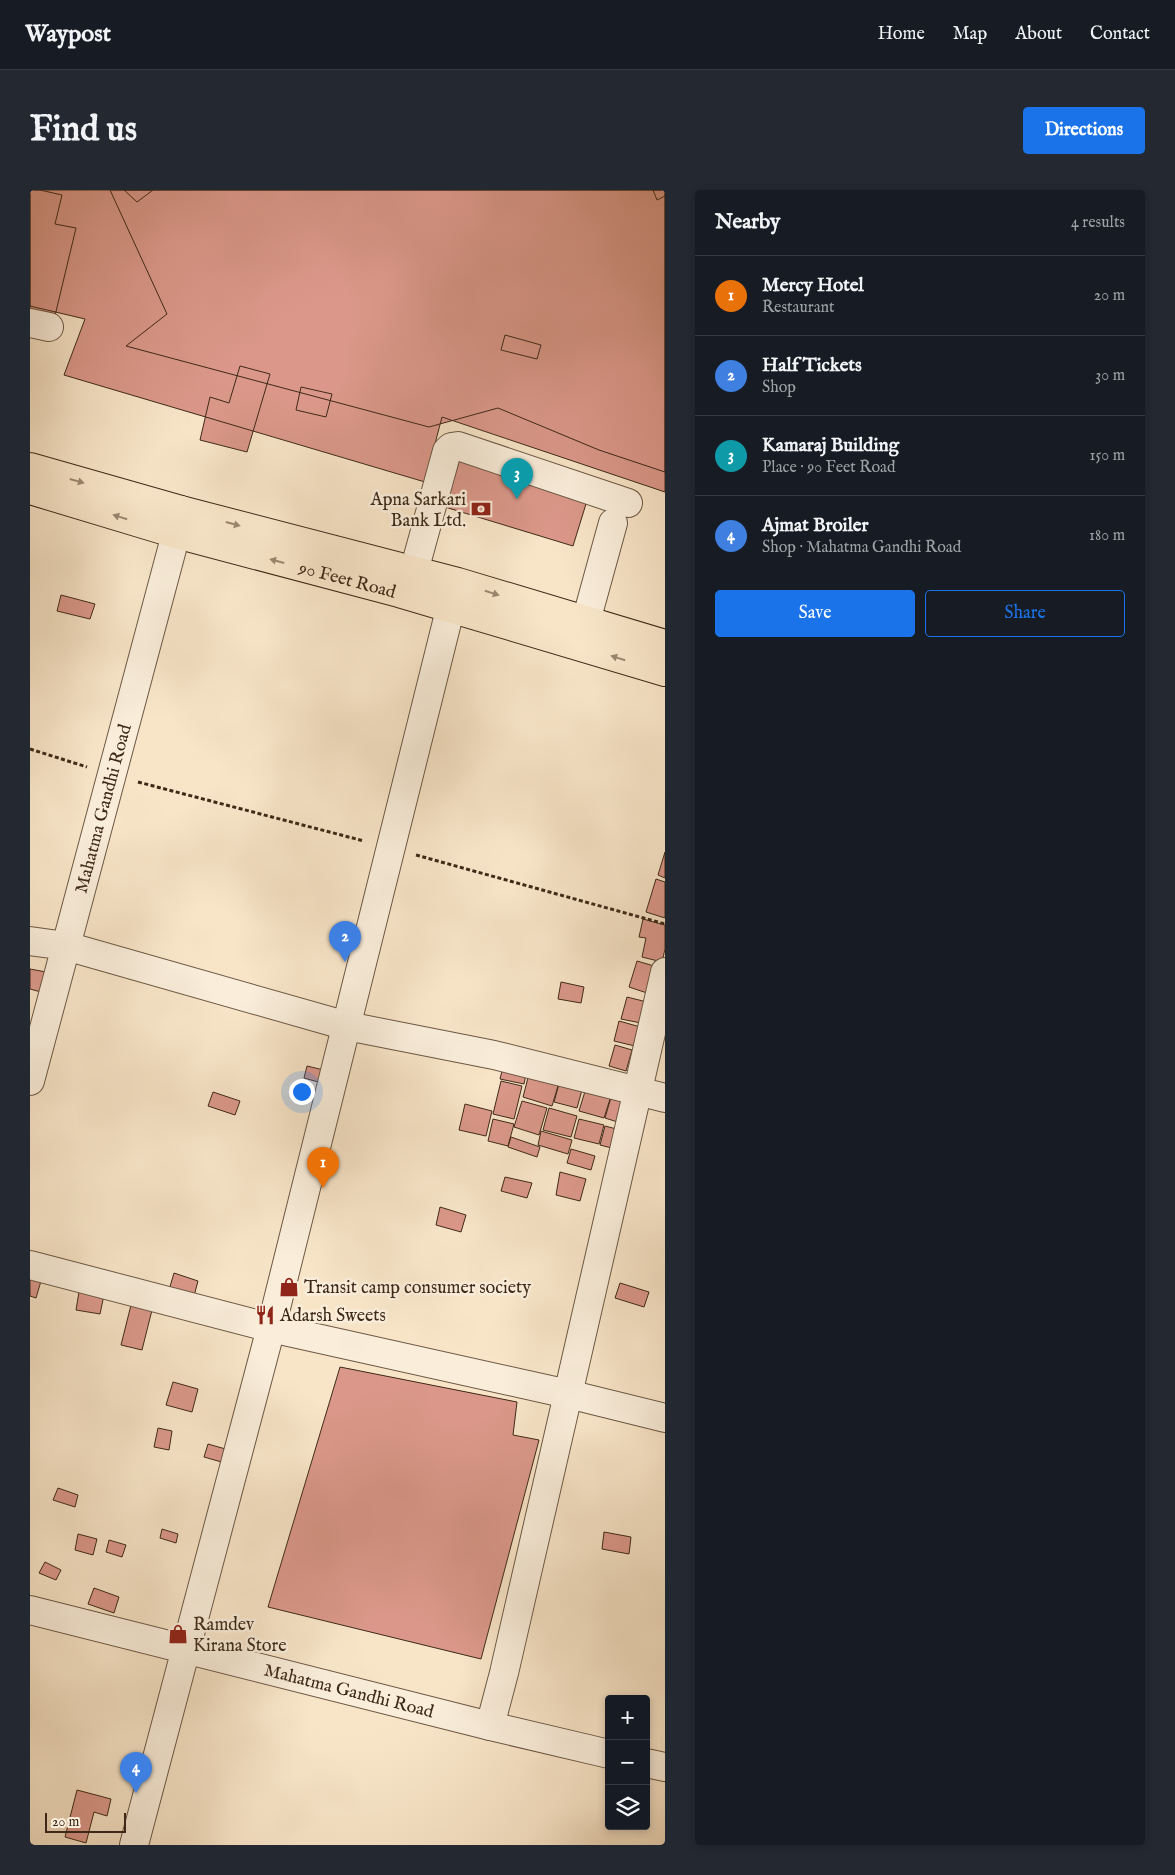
<!DOCTYPE html>
<meta charset="utf-8">
<style>
body{margin:0;font-family:"IM FELL English",serif;background:#242831;color:#f1f3f6}
.controls{position:absolute;right:15px;bottom:15px;display:grid;overflow:hidden;border-radius:5px;box-shadow:0 2px 8px #0003}
.controls button{width:45px;height:45px;display:grid;place-items:center;padding:0;border:0;border-bottom:1px solid #363941;background:#171b24;color:#f1f3f6;font:25px sans-serif}
.scale{position:absolute;left:15px;bottom:12px;width:81px;box-sizing:border-box;padding-left:5px;border:2px solid #3e2918;border-top:0;font-size:14px;line-height:18px;white-space:nowrap;color:#3e2918;-webkit-text-stroke:4px #faeedb;paint-order:stroke}
.you{position:absolute;left:271px;top:901px;width:18px;height:18px;margin:-12px;border:4px solid #fff;border-radius:50%;background:#1a73e8;box-shadow:0 0 0 8px #1a73e833}
.badge{display:grid;place-items:center;width:32px;height:32px;border-radius:50%;background:#1a73e8;color:#fff;font-size:16px;font-weight:700}
.pin{position:absolute;translate:-50% -41px;filter:drop-shadow(0 1px 2px #0008)}
.pin::after{content:'';position:absolute;top:26px;width:18px;height:15px;background:inherit;clip-path:polygon(0 0,100% 0,50% 100%)}
.list{margin:0;padding:0;list-style:none}
h2{display:flex;justify-content:space-between;align-items:center;height:65px;margin:0;padding:0 20px;font-size:21px}
h2 small{font-size:16px;font-weight:400;color:#9ea1a6}
.list li{display:grid;grid-template-columns:32px 1fr auto;gap:15px;align-items:center;box-sizing:border-box;height:80px;padding:0 20px;border-top:1px solid #363941}
.list b{display:block;font-size:19px;white-space:nowrap}
.list p{margin:0;font-size:16px;white-space:nowrap;color:#9ea1a6}
.list em{font-size:16px;font-style:normal;color:#9ea1a6}
.actions{display:flex;gap:10px;padding:15px 20px}
.actions a{flex:1;padding:11px 0;border:1px solid #1a73e8;border-radius:5px;text-align:center;font-size:18px;color:#1a73e8}
.actions .main{background:#1a73e8;color:#fff}
.icon{flex:none;width:28px;height:28px;fill:none;stroke:currentColor;stroke-width:2;stroke-linecap:round;stroke-linejoin:round}
.map{position:relative;flex:none;width:635px;height:1655px;overflow:hidden;border-radius:5px}
header{display:flex;align-items:center;gap:30px;box-sizing:border-box;height:70px;padding:0 25px;background:#171b24;border-bottom:1px solid #363941}
header strong{font-size:24px}
nav{display:flex;gap:28px;margin-inline-start:auto;font-size:18px}
.intro{display:flex;align-items:center;justify-content:space-between;box-sizing:border-box;height:120px;padding:0 30px}
h1{margin:0;font-size:35px}
.button{padding:12px 22px;border-radius:5px;background:#1a73e8;color:#fff;font-size:18px;font-weight:700}
main{display:flex;gap:30px;padding:0 30px}
aside{flex:1;background:#171b24;border-radius:5px;box-shadow:0 2px 8px #0003}
.map>svg:first-child{display:block}
.building{fill:#db988a;stroke:#3e2918}
.lines{fill:none;stroke-linecap:round;stroke-linejoin:round}
.minor-casing{stroke:#6c5844;stroke-width:30}
.major-casing{stroke:#3e2918;stroke-width:30}
.path{stroke:#3e2918;stroke-width:3;stroke-dasharray:4 2.5;stroke-linecap:butt}
.minor{stroke:#faeedb;stroke-width:28}
.major{stroke:#f8e5c8;stroke-width:28}
.oneway{fill:#9b8770}
.labels{text-anchor:middle;stroke-width:5;stroke-linejoin:round;paint-order:stroke}
.poi-label{font-size:18px;fill:#3e2918;stroke:#faeedb;text-anchor:start}
.street-label{font-size:18px;fill:#3e2918;stroke:#faeedb}
</style>
<header>
<strong>Waypost</strong>
<nav><a>Home</a><a>Map</a><a>About</a><a>Contact</a></nav>
</header>
<div class="intro"><h1>Find us</h1><a class="button">Directions</a></div>
<main>
<div class="map">
<svg width="635" height="1655" viewBox="0 0 635 1655">
<rect width="100%" height="100%" fill="#f8e5c8"/>
<filter id="stains"><feTurbulence type="fractalNoise" baseFrequency=".004" numOctaves="4"/><feColorMatrix values="0 0 0 0 .2 0 0 0 0 .09 0 0 0 0 .02 0 0 0 .5 -.17"/></filter>
<radialGradient id="worn" r=".72"><stop offset=".6" stop-color="#630" stop-opacity="0"/><stop offset="1" stop-color="#630" stop-opacity=".3"/></radialGradient>
<path class="building" d="M 0,0 L 10,0 L 32,5 L 25,34 L 46,38 L 23,134 L 0,128 Z
M 0,0 L 635,0 L 635,302 L 412,227 L 395,292 L 34,185 L 55,129 L 0,116 Z
M 80,0 L 635,0 L 635,282 L 569,260 L 468,218 L 399,237 L 96,156 L 137,124 Z
M 94,0 L 123,0 L 107,12 Z
M 623,0 L 635,0 L 635,6 L 627,10 Z
M 475,145 L 511,155 L 507,169 L 471,160 Z
M 210,176 L 240,184 L 217,262 L 170,250 L 180,207 L 199,213 Z
M 271,197 L 302,204 L 296,227 L 266,220 Z
M 432,262 L 560,301 L 543,356 L 415,317 Z
M 31,405 L 65,414 L 60,429 L 27,421 Z
M 635,662 L 635,688 L 628,685 Z
M 626,689 L 635,692 L 635,728 L 616,722 Z
M 613,729 L 635,735 L 635,759 L 632,772 L 612,767 L 616,748 L 609,747 Z
M 607,771 L 631,778 L 623,805 L 599,797 Z
M 0,779 L 16,782 L 11,802 L 0,799 Z
M 531,792 L 554,797 L 551,813 L 528,809 Z
M 597,807 L 621,813 L 616,834 L 591,829 Z
M 589,831 L 614,838 L 609,857 L 584,851 Z
M 585,855 L 602,860 L 596,881 L 579,876 Z
M 474,873 L 497,879 L 494,894 L 470,889 Z
M 277,876 L 302,882 L 299,895 L 274,888 Z
M 500,880 L 530,889 L 522,916 L 493,907 Z
M 471,891 L 492,896 L 484,929 L 463,924 Z
M 529,894 L 552,900 L 547,918 L 524,912 Z
M 556,898 L 581,906 L 574,928 L 549,921 Z
M 183,902 L 210,911 L 205,925 L 178,916 Z
M 582,904 L 601,910 L 594,934 L 575,928 Z
M 492,911 L 517,918 L 509,945 L 484,937 Z
M 435,914 L 462,921 L 456,946 L 429,940 Z
M 519,918 L 547,926 L 541,947 L 513,940 Z
M 463,929 L 484,934 L 478,956 L 458,951 Z
M 549,929 L 574,935 L 569,954 L 544,948 Z
M 575,936 L 598,942 L 593,961 L 570,955 Z
M 511,941 L 542,950 L 538,964 L 508,955 Z
M 481,947 L 510,957 L 507,967 L 478,957 Z
M 541,959 L 565,966 L 561,980 L 537,973 Z
M 530,982 L 556,989 L 550,1011 L 526,1005 Z
M 475,987 L 502,993 L 497,1008 L 471,1001 Z
M 410,1017 L 436,1025 L 431,1042 L 406,1035 Z
M 144,1083 L 168,1091 L 164,1106 L 139,1100 Z
M 0,1088 L 11,1091 L 6,1108 L 0,1106 Z
M 590,1093 L 619,1102 L 614,1117 L 585,1108 Z
M 50,1096 L 75,1100 L 70,1124 L 46,1120 Z
M 102,1111 L 123,1116 L 112,1160 L 91,1155 Z
M 310,1177 L 487,1212 L 483,1245 L 509,1250 L 451,1469 L 238,1417 Z
M 143,1192 L 168,1199 L 162,1222 L 136,1215 Z
M 128,1238 L 142,1241 L 139,1260 L 124,1257 Z
M 178,1254 L 206,1262 L 202,1275 L 174,1267 Z
M 28,1298 L 48,1305 L 45,1317 L 23,1310 Z
M 132,1339 L 148,1344 L 146,1353 L 130,1348 Z
M 574,1342 L 601,1347 L 599,1364 L 572,1359 Z
M 48,1344 L 67,1349 L 63,1365 L 45,1360 Z
M 79,1350 L 96,1355 L 92,1367 L 76,1362 Z
M 15,1372 L 31,1380 L 26,1390 L 9,1383 Z
M 64,1398 L 89,1407 L 84,1423 L 58,1414 Z
M 47,1600 L 81,1609 L 77,1626 L 64,1622 L 56,1653 L 35,1647 Z"/>
<g class="lines">
<defs>
<g id="minor">
<path d="M 0,133 L 19,137"/>
<path d="M 384,381 L 417,261 L 421,257 L 428,256 L 598,313"/>
<path d="M 556,431 L 583,333"/>
<path d="M 0,751 L 36,756 L 317,836 L 464,865 L 635,908"/>
<path id="s1" d="M 0,891 L 146,344 L 151,320"/>
<path d="M 0,1075 L 241,1138 L 538,1204 L 635,1228"/>
<path id="s2" d="M 0,1420 L 460,1536 L 579,1564"/>
<path d="M 460,1536 L 474,1483 L 635,782"/>
<path d="M 616,1573 L 635,1577"/>
<path d="M 104,1655 L 241,1138 L 426,396"/>
</g>
<g id="major">
<path d="M 0,277 L 151,320 L 428,392 L 635,454"/>
<path id="s3" d="M 0,300 L 146,344 L 369,403 L 635,482"/>
</g>
</defs>
<use href="#minor" class="minor-casing"/>
<use href="#major" class="major-casing"/>
<path class="path" d="M 0,559 L 57,577
M 108,592 L 334,651
M 386,665 L 635,734"/>
<use href="#minor" class="minor"/>
<use href="#major" class="major"/>
</g>
<defs><path id="oneway-solid" d="M-6-.8H1V-3.2L6.5 0L1 3.2V.8H-6Z" transform="scale(1.25)"/></defs>
<g class="oneway">
<use href="#oneway-solid" transform="translate(47 291) rotate(16)"/>
<use href="#oneway-solid" transform="translate(90 327) rotate(-163)"/>
<use href="#oneway-solid" transform="translate(203 334) rotate(15)"/>
<use href="#oneway-solid" transform="translate(247 371) rotate(-165)"/>
<use href="#oneway-solid" transform="translate(462 403) rotate(17)"/>
<use href="#oneway-solid" transform="translate(588 468) rotate(-163)"/>
</g>
<defs>
<symbol id="bank-bare" viewBox="-9 -9 18 18"><path d="M-6-4H6V4H-6ZM0-2.3a2.3 2.3 0 1 0 0 4.6a2.3 2.3 0 1 0 0-4.6Z" fill="#8f2418" stroke="#faeedb" stroke-width="2.5" paint-order="stroke"/></symbol>
<symbol id="shop-bare" viewBox="-9 -9 18 18"><path d="M-5-2.5h2.3a2.7 3.5 0 0 1 5.4 0H5L5.5 6h-11ZM-1.5-2.5h3a1.5 2.3 0 0 0-3 0Z" fill="#8f2418" stroke="#faeedb" stroke-width="2.5" paint-order="stroke"/></symbol>
<symbol id="restaurant-bare" viewBox="-9 -9 18 18"><path d="M-5-6h1v4h1v-4h1v4h1v-4h1v5L-1.5 .5V6h-2V.5L-5-1ZM5-6V6H3V1.5H1.5Q1.5-4 5-6Z" fill="#8f2418" stroke="#faeedb" stroke-width="2.5" paint-order="stroke"/></symbol>
</defs>
<g fill-rule="evenodd">
<use href="#bank-bare" x="437" y="305" width="28" height="28"/>
<use href="#shop-bare" x="245" y="1083" width="28" height="28"/>
<use href="#restaurant-bare" x="221" y="1111" width="28" height="28"/>
<use href="#shop-bare" x="134" y="1430" width="28" height="28"/>
</g>
<g class="labels">
<g class="poi-label">
<text x="436" y="315" text-anchor="end">Apna Sarkari<tspan x="436" dy="21">Bank Ltd.</tspan></text>
<text x="274" y="1103">Transit camp consumer society</text>
<text x="250" y="1131">Adarsh Sweets</text>
<text x="163" y="1440">Ramdev<tspan x="163" dy="21">Kirana Store</tspan></text>
</g>
<g class="street-label">
<text dy="6" stroke="none"><textPath href="#s3" startOffset="330">90 Feet Road</textPath></text>
<text dy="6" stroke="none"><textPath href="#s1" startOffset="282">Mahatma Gandhi Road</textPath></text>
<text dy="6" stroke="none"><textPath href="#s2" startOffset="329">Mahatma Gandhi Road</textPath></text>
</g>
</g>
<rect width="100%" height="100%" filter="url(#stains)"/>
<rect width="100%" height="100%" fill="url(#worn)"/>
</svg>
<div class="controls">
<button>+</button>
<button>−</button>
<button><svg class="icon" aria-label="layers" viewBox="0 0 24 24"><path d="M12 4l9 5-9 5-9-5zM3 14l9 5 9-5"/></svg></button>
</div>
<div class="scale">20 m</div>
<div class="you"></div>
<div class="pin badge" style="left:293px;top:998px;background:#e8710a">1</div>
<div class="pin badge" style="left:315px;top:772px;background:#3f7fe0">2</div>
<div class="pin badge" style="left:487px;top:309px;background:#0f9aa8">3</div>
<div class="pin badge" style="left:106px;top:1603px;background:#3f7fe0">4</div>
</div>
<aside>
<h2>Nearby<small>4 results</small></h2>
<ul class="list">
<li><span class="badge" style="background:#e8710a">1</span><div><b>Mercy Hotel</b><p>Restaurant</p></div><em>20 m</em></li>
<li><span class="badge" style="background:#3f7fe0">2</span><div><b>Half Tickets</b><p>Shop</p></div><em>30 m</em></li>
<li><span class="badge" style="background:#0f9aa8">3</span><div><b>Kamaraj Building</b><p>Place · 90 Feet Road</p></div><em>150 m</em></li>
<li><span class="badge" style="background:#3f7fe0">4</span><div><b>Ajmat Broiler</b><p>Shop · Mahatma Gandhi Road</p></div><em>180 m</em></li>
</ul>
<div class="actions"><a class="main">Save</a><a>Share</a></div>
</aside>
</main>
